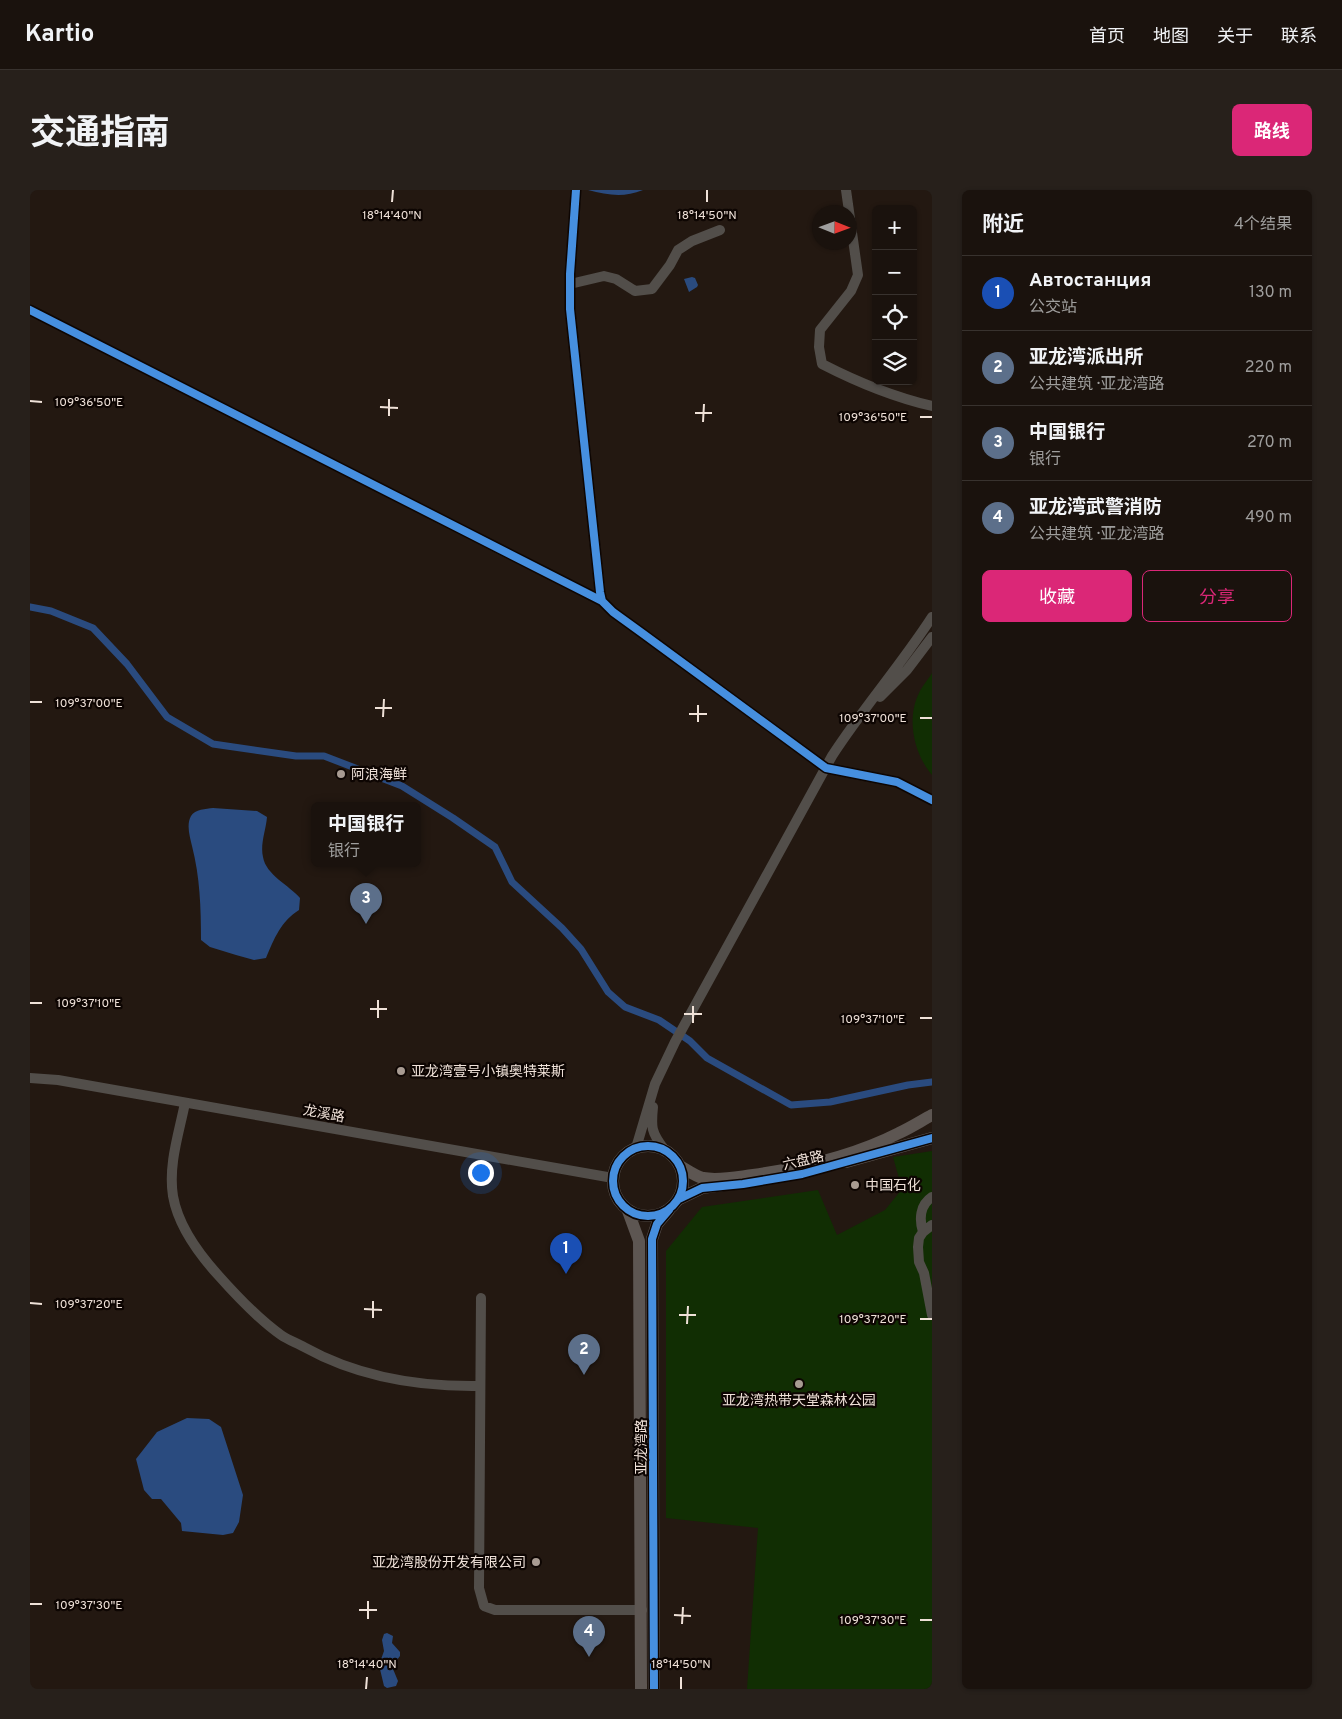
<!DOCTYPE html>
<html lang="zh">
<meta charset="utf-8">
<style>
body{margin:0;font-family:Overpass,"Noto Sans SC",sans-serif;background:#27201b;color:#f1f3f6}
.controls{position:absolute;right:15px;top:15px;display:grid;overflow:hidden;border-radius:8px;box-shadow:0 1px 4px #0004}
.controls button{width:45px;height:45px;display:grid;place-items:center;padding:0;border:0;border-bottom:1px solid #38322e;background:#1a120d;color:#f1f3f6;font:25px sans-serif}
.compass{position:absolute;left:782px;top:15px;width:45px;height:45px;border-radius:50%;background:#1a120d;box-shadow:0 1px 4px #0004;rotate:91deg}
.you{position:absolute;left:450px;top:982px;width:18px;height:18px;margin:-12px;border:4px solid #fff;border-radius:50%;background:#1a73e8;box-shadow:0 0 0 8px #1a73e833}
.badge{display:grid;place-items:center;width:32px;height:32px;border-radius:50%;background:#db2777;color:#fff;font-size:16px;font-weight:700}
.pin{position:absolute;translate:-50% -41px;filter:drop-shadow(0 1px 2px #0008)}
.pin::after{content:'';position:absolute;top:26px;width:18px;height:15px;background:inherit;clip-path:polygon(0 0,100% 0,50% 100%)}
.popup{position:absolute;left:281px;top:612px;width:110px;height:65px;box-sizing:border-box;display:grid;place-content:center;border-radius:8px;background:#1a120d;filter:drop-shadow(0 1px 4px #0005);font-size:16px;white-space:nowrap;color:#9f9e9d}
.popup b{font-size:19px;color:#f1f3f6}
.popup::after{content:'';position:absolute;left:50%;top:100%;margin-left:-10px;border:10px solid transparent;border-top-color:#1a120d}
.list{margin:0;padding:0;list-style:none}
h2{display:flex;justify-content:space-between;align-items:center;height:65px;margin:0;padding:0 20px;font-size:21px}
h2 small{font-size:16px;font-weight:400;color:#9f9e9d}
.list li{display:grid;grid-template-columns:32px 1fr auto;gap:15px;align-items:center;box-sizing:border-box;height:75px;padding:0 20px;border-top:1px solid #38322e}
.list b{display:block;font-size:19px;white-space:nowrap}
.list p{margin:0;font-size:16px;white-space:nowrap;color:#9f9e9d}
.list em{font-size:16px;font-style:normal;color:#9f9e9d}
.actions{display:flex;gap:10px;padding:15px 20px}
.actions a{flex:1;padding:11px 0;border:1px solid #db2777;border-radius:8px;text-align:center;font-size:18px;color:#db2777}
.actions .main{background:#db2777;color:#fff}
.icon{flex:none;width:28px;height:28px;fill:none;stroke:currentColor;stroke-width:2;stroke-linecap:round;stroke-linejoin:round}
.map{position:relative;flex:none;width:902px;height:1499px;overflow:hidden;border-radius:8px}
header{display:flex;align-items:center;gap:30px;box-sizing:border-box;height:70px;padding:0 25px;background:#1a120d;border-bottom:1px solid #38322e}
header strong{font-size:24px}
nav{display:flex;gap:28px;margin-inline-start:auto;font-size:18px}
.intro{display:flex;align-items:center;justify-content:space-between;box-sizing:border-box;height:120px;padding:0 30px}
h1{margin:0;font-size:35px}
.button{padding:12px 22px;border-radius:8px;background:#db2777;color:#fff;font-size:18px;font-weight:700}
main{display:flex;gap:30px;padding:0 30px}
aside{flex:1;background:#1a120d;border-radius:8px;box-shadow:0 1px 4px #0004}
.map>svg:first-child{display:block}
.green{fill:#112e03}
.water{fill:#2a4b7f}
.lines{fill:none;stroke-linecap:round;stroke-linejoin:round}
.canal{stroke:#2a4b7f;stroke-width:7}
.minor{stroke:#524e4a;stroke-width:10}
.major{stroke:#5d5652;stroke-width:12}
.cycleway-casing{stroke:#0d0502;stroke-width:11}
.cycleway{stroke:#468fdf;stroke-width:8}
.ticks{fill:none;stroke:#efe1d8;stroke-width:2}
.poi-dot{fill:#a89b92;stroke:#0d0502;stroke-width:2}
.labels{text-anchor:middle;stroke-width:4.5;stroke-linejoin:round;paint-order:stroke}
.poi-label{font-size:14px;fill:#efe1d8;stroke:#0d0502;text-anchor:start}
.street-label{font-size:14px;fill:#efe1d8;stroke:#0d0502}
.ticks-label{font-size:12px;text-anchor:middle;fill:#efe1d8;stroke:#0d0502;stroke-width:4.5;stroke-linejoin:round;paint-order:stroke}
</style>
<header>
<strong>Kartio</strong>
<nav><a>首页</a><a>地图</a><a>关于</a><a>联系</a></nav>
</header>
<div class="intro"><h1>交通指南</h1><a class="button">路线</a></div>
<main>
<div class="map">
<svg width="902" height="1499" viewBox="0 0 902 1499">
<rect width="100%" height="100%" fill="#231811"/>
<path class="green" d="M 902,483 L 902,585 C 884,564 876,529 889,503 C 892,496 898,490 902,483 Z
M 902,961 L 902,1499 L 717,1499 L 728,1338 L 636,1328 L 636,1061 L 672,1017 L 788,1000 L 807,1045 L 855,1020 L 872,999 L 863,967 Z"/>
<path class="water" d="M 558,0 L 613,0 C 593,8 578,5 558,0 Z
M 662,87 L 665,88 L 668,95 L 667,97 L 659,102 L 654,89 Z
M 183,618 L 227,621 L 237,627 C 236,640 230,654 233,667 C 236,685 259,695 270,708 L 269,720 C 251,731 244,749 236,768 L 224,770 L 206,765 L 180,757 L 171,750 C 171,718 170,687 162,656 C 160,647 156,635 161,626 C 165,619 176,619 183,618 Z
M 157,1228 L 179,1229 L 191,1237 L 213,1305 L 209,1332 L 203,1343 L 193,1345 L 152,1341 L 151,1333 L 131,1309 L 122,1309 L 114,1300 L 106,1269 L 127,1242 Z
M 357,1443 L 363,1446 L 362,1453 L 370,1462 L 370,1466 L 363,1475 L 363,1479 L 368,1491 L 366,1496 L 357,1498 L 354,1496 L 349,1475 L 354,1461 L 352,1450 L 354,1444 Z"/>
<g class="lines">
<path class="canal" d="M 0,417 L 21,421 L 63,438 L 97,474 L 137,527 L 183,554 L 266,566 L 294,566 L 372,596 L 423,628 L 465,657 L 482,692 L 532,738 L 551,759 L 578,802 L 595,817 L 629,830 L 660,851 L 677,868 L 761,915 L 800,912 L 878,895 L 902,892"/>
<path class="minor" d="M 546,0 L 540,84 L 540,119 L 570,402 L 572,411 L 583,422 L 612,443 L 796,578 L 867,592 L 902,610
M 816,0 L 828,85 L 821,101 L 790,140 L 789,157 L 792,174 C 827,192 863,207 902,216
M 540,94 L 574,86 L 586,89 L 605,101 L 622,99 L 640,75 L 648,60 L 662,51 L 690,40
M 0,120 L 572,411
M 850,507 L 877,480 L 902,447
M 0,888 L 28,890 L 583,988
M 155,913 C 149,943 138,975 143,1006 C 148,1035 169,1064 188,1085 C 204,1103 231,1131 251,1145 C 258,1150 267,1153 274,1157 C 328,1187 389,1197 450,1196
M 623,917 C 621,937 621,942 634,959
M 606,958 L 625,894 L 645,852 L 802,566 C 833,518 871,475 902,427
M 902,1035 L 893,1042 L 889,1048 L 888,1057 L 889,1072 L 894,1083 L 902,1125
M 893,1042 C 889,1029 890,1015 902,1007
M 451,1108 L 449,1398 L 454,1416 L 465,1420 L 612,1420"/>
<path class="major" d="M583 991a35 35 0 1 1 70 0a35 35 0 1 1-70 0Z
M 816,972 L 902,948
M 650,976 C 657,980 665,986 673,988 C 689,991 707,987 723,985 C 772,978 824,966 869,943 C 880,938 891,931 902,925
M 649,1009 L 672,998 L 693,995
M 598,1021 L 609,1051 L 611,1499
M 624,1499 L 622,1049 L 627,1034 L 639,1020"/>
<defs>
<path id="cycleway" d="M 546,0 L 540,84 L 540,119 L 570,402 L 572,411 L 583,422 L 612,443 L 796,578 L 867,592 L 902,610
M 0,120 L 572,411
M583 991a35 35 0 1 1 70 0a35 35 0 1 1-70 0Z
M 649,1009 L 672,998 L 713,994 L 772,984 L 902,948
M 624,1499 L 622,1049 L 627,1034 L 639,1020"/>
</defs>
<use href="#cycleway" class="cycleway-casing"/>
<use href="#cycleway" class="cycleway"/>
</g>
<path class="ticks" d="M 362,12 L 363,0M 677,12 L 677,0M 0,211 L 12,212M 350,217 L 368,218M 665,223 L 682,223M 359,226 L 359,209M 890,227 L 902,227M 673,232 L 674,214M 0,512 L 12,512M 345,518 L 362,518M 659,524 L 677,524M 353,527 L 354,509M 890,528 L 902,528M 668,532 L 668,515M 0,813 L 12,813M 340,819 L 357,819M 654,824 L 672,824M 348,828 L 348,810M 890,828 L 902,828M 663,833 L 663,816M 0,1113 L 12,1114M 334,1119 L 352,1120M 649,1125 L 666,1125M 343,1128 L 343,1111M 890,1129 L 902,1129M 657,1134 L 658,1116M 0,1414 L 12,1414M 329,1420 L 347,1420M 644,1425 L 661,1426M 338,1429 L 338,1411M 890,1430 L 902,1430M 652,1434 L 653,1417M 336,1499 L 337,1487M 651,1499 L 651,1487"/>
<g class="poi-dot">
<circle cx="311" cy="584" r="5"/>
<circle cx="371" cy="881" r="5"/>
<circle cx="825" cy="995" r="5"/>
<circle cx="769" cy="1194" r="5"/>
<circle cx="506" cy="1372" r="5"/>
</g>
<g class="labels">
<g class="poi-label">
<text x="321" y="589">阿浪海鲜</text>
<text x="381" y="886">亚龙湾壹号小镇·奥特莱斯</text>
<text x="835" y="1000">中国石化</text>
<text x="769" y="1215" text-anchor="middle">亚龙湾热带天堂森林公园</text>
<text x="496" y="1377" text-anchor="end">亚龙湾股份开发有限公司</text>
</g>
<g class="street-label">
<text transform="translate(294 923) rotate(10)" y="5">龙溪路</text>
<text transform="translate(773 970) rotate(-13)" y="5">六盘路</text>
<text transform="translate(611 1257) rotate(-90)" y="5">亚龙湾路</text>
</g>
</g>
<g class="ticks-label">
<text x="362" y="29">18°14'40"N</text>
<text x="677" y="29">18°14'50"N</text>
<text x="59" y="216">109°36'50"E</text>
<text x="843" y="231">109°36'50"E</text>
<text x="59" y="517">109°37'00"E</text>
<text x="843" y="532">109°37'00"E</text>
<text x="59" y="817">109°37'10"E</text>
<text x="843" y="833">109°37'10"E</text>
<text x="59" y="1118">109°37'20"E</text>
<text x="843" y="1133">109°37'20"E</text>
<text x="59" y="1419">109°37'30"E</text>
<text x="843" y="1434">109°37'30"E</text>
<text x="337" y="1478">18°14'40"N</text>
<text x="651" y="1478">18°14'50"N</text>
</g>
</svg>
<div class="controls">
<button>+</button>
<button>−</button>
<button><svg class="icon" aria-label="locate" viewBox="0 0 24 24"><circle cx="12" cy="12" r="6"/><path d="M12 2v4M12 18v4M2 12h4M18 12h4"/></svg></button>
<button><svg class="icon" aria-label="layers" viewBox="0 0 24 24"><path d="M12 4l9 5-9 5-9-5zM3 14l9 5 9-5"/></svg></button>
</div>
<svg class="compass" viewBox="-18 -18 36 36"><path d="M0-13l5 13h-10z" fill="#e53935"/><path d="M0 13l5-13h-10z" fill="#9f9e9d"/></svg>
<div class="you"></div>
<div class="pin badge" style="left:536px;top:1084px;background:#1a4fb4">1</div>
<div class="pin badge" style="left:554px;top:1185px;background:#5c6f8a">2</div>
<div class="pin badge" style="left:336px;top:734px;background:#5c6f8a">3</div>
<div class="popup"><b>中国银行</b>银行</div>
<div class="pin badge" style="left:559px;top:1467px;background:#5c6f8a">4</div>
</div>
<aside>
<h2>附近<small>4个结果</small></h2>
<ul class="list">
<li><span class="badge" style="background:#1a4fb4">1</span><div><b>Автостанция</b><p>公交站</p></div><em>130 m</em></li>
<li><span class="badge" style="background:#5c6f8a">2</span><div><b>亚龙湾派出所</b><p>公共建筑 · 亚龙湾路</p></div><em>220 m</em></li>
<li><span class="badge" style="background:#5c6f8a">3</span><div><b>中国银行</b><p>银行</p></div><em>270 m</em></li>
<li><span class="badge" style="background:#5c6f8a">4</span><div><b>亚龙湾武警消防</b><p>公共建筑 · 亚龙湾路</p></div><em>490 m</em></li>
</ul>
<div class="actions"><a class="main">收藏</a><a>分享</a></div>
</aside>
</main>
